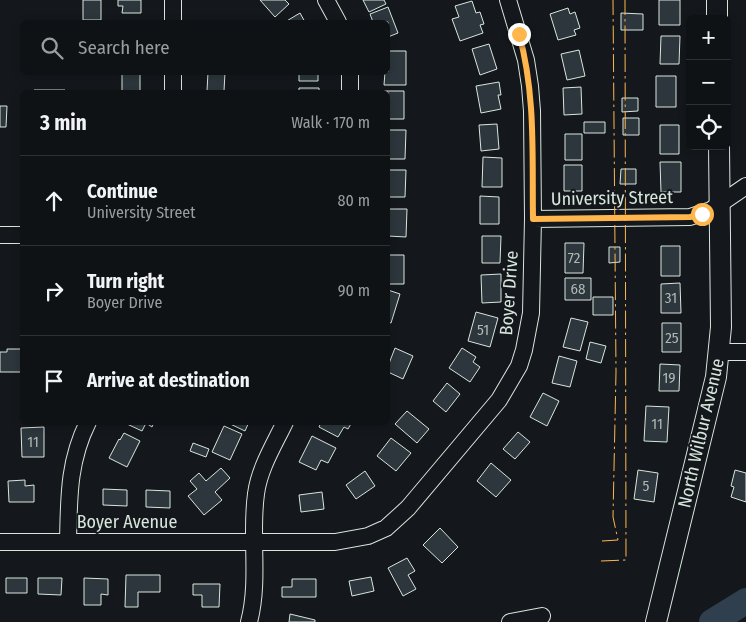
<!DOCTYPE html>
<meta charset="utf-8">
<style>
body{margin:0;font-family:"Fira Sans Condensed",sans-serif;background:#1d2022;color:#f1f3f6}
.controls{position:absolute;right:15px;top:15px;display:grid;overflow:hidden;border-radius:8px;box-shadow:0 2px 8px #0003}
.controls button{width:45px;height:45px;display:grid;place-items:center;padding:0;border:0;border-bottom:1px solid #2f3234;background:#0f1215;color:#f1f3f6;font:25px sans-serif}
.stop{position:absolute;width:15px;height:15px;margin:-11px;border:4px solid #ffb74d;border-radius:50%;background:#fff}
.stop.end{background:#ffb74d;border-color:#fff;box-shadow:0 1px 5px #0008}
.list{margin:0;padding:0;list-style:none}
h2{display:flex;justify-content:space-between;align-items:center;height:65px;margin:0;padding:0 20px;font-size:21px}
h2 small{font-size:16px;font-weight:400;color:#9b9ea0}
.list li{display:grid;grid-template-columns:32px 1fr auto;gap:15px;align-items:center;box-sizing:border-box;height:90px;padding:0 20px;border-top:1px solid #2f3234}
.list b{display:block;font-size:19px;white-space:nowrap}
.list p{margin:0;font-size:16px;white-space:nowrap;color:#9b9ea0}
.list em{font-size:16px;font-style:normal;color:#9b9ea0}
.icon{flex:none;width:28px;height:28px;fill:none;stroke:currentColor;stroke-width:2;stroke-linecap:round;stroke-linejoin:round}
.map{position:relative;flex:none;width:746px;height:622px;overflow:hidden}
.search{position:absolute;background:#0f1215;box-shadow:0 2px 8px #0003;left:20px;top:20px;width:370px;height:55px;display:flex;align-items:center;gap:12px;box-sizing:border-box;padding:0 18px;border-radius:8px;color:#9b9ea0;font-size:19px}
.panel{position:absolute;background:#0f1215;box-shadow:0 2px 8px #0003;left:20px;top:90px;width:370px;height:335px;border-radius:8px}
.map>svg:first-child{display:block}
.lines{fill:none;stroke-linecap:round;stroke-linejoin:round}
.river{stroke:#2f3f4d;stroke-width:26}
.building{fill:#2c363c;stroke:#d8e6dc}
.minor-casing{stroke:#d8e6dc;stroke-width:18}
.major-casing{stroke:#d8e6dc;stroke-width:22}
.minor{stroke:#14181c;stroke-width:16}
.major{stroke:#14181c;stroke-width:20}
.power{stroke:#ffb74d;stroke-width:1;stroke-dasharray:18 4 2.5 4;stroke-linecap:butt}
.route{stroke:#ffb74d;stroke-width:6}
.labels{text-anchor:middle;stroke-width:4;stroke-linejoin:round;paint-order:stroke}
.number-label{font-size:15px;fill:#adbab4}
.street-label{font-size:18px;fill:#d8e6dc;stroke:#14181c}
</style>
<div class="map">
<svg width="746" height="622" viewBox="0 0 746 622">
<rect width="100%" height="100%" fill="#14181c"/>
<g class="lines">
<path class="river" d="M 712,622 L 746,601"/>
</g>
<path class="building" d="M 83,0 L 101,0 L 101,20 L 83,20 Z
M 118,0 L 141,0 L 141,13 L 122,13 L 123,6 L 118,6 Z
M 260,0 L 285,0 L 289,4 L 275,17 Z
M 363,0 L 384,0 L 386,4 L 369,12 Z
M 659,0 L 680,0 L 680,25 L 659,25 Z
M 472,1 L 476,13 L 480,12 L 484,24 L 480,25 L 483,33 L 460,41 L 452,19 L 459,17 L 455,6 Z
M 388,7 L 398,33 L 388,37 L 388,22 L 373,22 L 370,14 Z
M 568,8 L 570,14 L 575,12 L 580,28 L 574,30 L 576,35 L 558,40 L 550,14 Z
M 300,13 L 305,22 L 285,22 Z
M 621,13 L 643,14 L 643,30 L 621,30 Z
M 661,36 L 680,36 L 679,64 L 660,64 Z
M 489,44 L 497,69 L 480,75 L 472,49 Z
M 579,50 L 585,76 L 567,80 L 561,54 Z
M 388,51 L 406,51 L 406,85 L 384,85 L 385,72 L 388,72 Z
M 122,72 L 140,72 L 140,92 L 122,92 Z
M 208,72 L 225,72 L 224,91 L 207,91 Z
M 299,72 L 318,72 L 318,81 L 299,81 Z
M 656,76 L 676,76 L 676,107 L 656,107 Z
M 499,82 L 501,95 L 498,95 L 501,109 L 481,113 L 476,86 Z
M 581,87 L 582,114 L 564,115 L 563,88 Z
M 299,88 L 319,88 L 319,92 L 299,92 Z
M 34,90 L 65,90 L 65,92 L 34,92 Z
M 384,91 L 404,91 L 404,119 L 388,119 L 388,92 L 384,92 Z
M 622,98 L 638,98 L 638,111 L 622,112 Z
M 0,106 L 7,106 L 6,127 L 0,127 Z
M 623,118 L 639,118 L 639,135 L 623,135 Z
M 584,122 L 605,122 L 605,133 L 584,133 Z
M 497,124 L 499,149 L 481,151 L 479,125 Z
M 660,125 L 679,125 L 679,154 L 660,154 Z
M 388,130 L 406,130 L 405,159 L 388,159 Z
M 565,134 L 582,134 L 582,160 L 565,160 Z
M 483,157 L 502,158 L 502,187 L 482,187 Z
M 660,162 L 681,162 L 681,192 L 661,192 Z
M 564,165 L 582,165 L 582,191 L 564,191 Z
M 621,169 L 636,169 L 636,184 L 620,184 Z
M 388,170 L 406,170 L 405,197 L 388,197 Z
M 480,196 L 499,197 L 499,224 L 480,224 Z
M 388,209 L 407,209 L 406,237 L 388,236 Z
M 482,236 L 501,236 L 500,263 L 482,263 Z
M 565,243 L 584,243 L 583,273 L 565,273 Z
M 661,246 L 680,246 L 680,276 L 661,276 Z
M 609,247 L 620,247 L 620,262 L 609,263 Z
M 388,255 L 404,255 L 404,284 L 388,284 Z
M 501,274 L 501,302 L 482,303 L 481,275 Z
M 565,278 L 591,278 L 591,300 L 565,300 Z
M 680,283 L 681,313 L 661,313 L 661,284 Z
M 388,290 L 400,294 L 391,323 L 388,322 Z
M 593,297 L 613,297 L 613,315 L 593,315 Z
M 476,312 L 498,318 L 490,347 L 468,341 Z
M 571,318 L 588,322 L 580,351 L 563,347 Z
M 662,323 L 681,323 L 681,352 L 662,352 Z
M 590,342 L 606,346 L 601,363 L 586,359 Z
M 395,348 L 413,356 L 403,379 L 388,372 L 388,366 Z
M 462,348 L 476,357 L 473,362 L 480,367 L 470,382 L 449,368 Z
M 7,349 L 22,349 L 22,372 L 0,372 L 0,352 L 7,352 Z
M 559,356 L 577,361 L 570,387 L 552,383 Z
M 660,364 L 680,365 L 679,391 L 659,391 Z
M 447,383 L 460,394 L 446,412 L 433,401 Z
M 543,393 L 559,401 L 547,426 L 530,417 Z
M 646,406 L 669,407 L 667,442 L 644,441 Z
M 407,411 L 429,429 L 417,443 L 395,424 Z
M 128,422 L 154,422 L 152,427 L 146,423 L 142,431 L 127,424 Z
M 226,422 L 249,422 L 245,431 Z
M 321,422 L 352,422 L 348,429 L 344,427 L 338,437 L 319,427 Z
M 224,426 L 242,434 L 230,460 L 212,452 Z
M 44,427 L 44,457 L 22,457 L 21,428 Z
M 518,432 L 530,442 L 515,459 L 503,449 Z
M 124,433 L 140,441 L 127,467 L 109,458 L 119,439 L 120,440 Z
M 312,436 L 336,448 L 328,463 L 321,460 L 316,470 L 299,462 Z
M 391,438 L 411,453 L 396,471 L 377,456 Z
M 193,443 L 209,449 L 206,457 L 190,451 Z
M 491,463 L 511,480 L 496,497 L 477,481 Z
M 221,468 L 230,478 L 215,492 L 222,500 L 204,515 L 188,496 L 197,489 L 190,481 L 199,473 L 206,481 Z
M 638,470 L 658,473 L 654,502 L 634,499 Z
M 735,470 L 746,473 L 746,502 L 731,497 L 734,487 L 731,486 Z
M 365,471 L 375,486 L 356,499 L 346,485 Z
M 25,480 L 25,486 L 34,485 L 34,502 L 9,502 L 8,481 Z
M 103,489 L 127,490 L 127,506 L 103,505 Z
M 146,490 L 170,491 L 170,508 L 146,507 Z
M 322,492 L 324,509 L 301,512 L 299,495 Z
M 440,528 L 458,547 L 442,563 L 423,545 Z
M 407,558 L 415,571 L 408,575 L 416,589 L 403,596 L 388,568 Z
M 126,575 L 160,575 L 160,592 L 138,592 L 138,607 L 125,607 Z
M 371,577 L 374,591 L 352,596 L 349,581 Z
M 6,578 L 27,578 L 27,593 L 6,593 Z
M 38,578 L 62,578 L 61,595 L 38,594 Z
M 84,578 L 108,579 L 108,595 L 101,594 L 101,605 L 84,605 Z
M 292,579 L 316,579 L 316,597 L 282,597 L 282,587 L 292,587 Z
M 193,584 L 220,584 L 219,607 L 202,607 L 202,595 L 193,595 Z
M 290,614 L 315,620 L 315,622 L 289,622 Z"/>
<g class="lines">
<defs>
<path id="minor" d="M 173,0 L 173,22
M 326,0 L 338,22
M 173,72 L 173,92
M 350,72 L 350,92
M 533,219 L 690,217 L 711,210 L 746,186
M 0,235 L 22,235
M 719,352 L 746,352
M 0,542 L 335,542 L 368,536 L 386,528 L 408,508 L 499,400 L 519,366 L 524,350 L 531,313 L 533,219 L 532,111 L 530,86 L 526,60 L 508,0
M 68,542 C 69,499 68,462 88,422
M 249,622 C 260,580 250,536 256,494 C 259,469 274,445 285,422
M 510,622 L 542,616"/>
<path id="major" d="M 717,0 L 717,19
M 656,622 L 716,377 L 721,327 L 719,146"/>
</defs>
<use href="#minor" class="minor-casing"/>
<use href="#major" class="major-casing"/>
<use href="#minor" class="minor"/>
<use href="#major" class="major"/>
<path class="power" d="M 602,541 L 618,540 L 613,517 L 616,372 L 613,0
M 601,561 L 626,560 L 625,0"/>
</g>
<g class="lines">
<path class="route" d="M 519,34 C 536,95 532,157 533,219 L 690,217 L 702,214"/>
</g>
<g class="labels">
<g class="number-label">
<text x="574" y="263">72</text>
<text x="578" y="294">68</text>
<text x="671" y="303">31</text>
<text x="483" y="335">51</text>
<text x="672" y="343">25</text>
<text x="669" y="383">19</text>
<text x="657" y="429">11</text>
<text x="33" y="447">11</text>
<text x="646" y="491">5</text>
</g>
<g class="street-label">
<text transform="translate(612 198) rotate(-1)" y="6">University Street</text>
<text transform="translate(509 293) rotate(-86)" y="6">Boyer Drive</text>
<text transform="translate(701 433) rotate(-77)" y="6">North Wilbur Avenue</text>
<text x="127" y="528">Boyer Avenue</text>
</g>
</g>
</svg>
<div class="controls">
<button>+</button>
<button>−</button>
<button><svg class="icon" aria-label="locate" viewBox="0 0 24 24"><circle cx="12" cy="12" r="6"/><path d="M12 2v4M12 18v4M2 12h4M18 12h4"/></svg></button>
</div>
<div class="stop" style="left:702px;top:214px"></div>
<div class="stop end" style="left:519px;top:34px"></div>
<div class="search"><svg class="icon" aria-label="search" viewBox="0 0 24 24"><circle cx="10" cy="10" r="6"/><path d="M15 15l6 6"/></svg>Search here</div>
<section class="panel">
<h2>3 min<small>Walk · 170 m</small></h2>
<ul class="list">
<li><svg class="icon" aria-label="ahead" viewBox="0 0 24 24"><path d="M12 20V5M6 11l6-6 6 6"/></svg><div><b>Continue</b><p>University Street</p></div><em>80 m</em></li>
<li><svg class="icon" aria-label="right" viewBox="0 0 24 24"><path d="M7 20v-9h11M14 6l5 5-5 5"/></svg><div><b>Turn right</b><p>Boyer Drive</p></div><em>90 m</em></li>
<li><svg class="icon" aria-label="arrive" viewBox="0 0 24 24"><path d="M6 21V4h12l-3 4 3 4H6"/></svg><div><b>Arrive at destination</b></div></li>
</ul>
</section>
</div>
